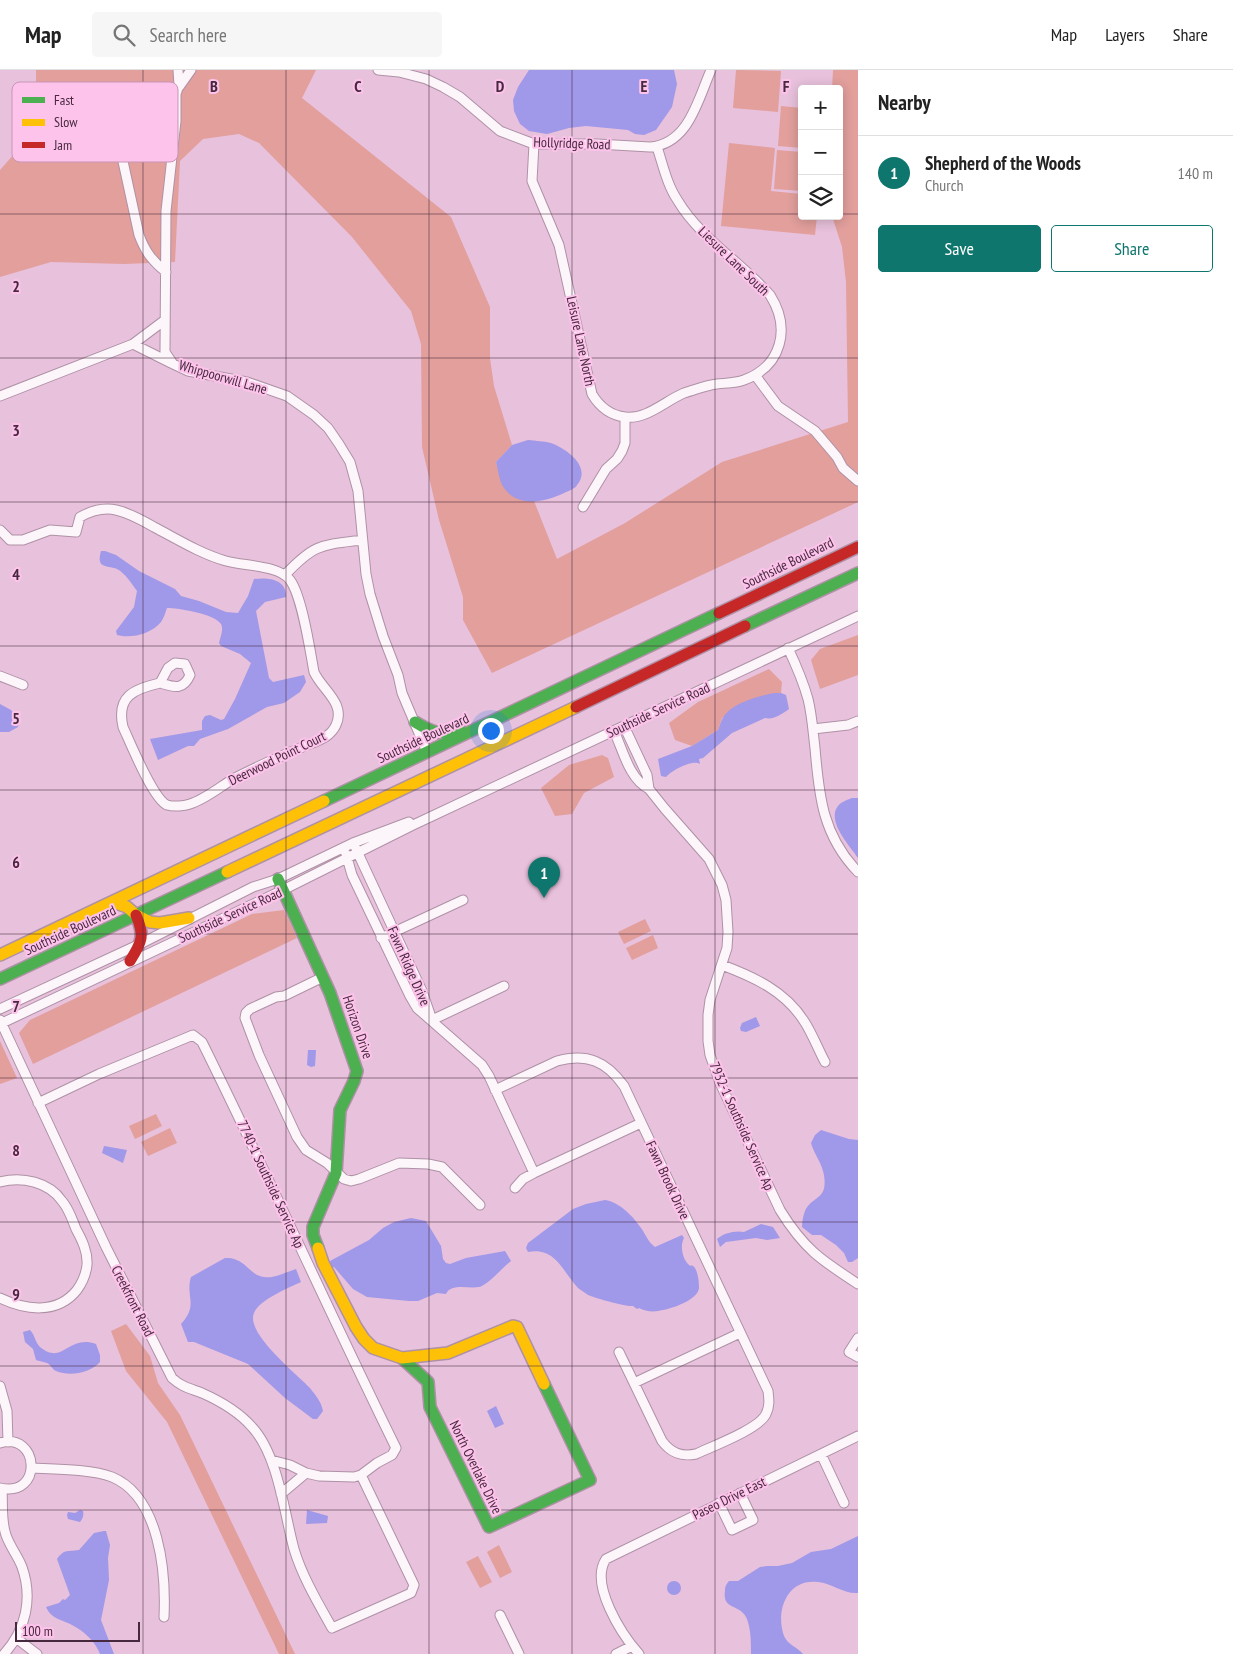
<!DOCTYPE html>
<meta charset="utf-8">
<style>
body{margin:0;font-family:"PT Sans Narrow",sans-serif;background:#f6f6f6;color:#222}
.controls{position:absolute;right:15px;top:15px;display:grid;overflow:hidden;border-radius:5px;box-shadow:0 2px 12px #0003}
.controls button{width:45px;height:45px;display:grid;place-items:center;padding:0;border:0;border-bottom:1px solid #e0e0e0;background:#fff;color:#222;font:25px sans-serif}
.scale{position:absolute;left:15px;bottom:12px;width:125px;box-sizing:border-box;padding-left:5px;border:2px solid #46293e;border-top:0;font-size:14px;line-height:18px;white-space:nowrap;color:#46293e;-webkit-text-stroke:4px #fec3eb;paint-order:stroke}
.you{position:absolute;left:490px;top:660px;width:18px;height:18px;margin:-12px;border:4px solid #fff;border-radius:50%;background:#1a73e8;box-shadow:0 0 0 8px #1a73e833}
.badge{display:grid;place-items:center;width:32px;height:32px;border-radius:50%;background:#0f766e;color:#fff;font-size:16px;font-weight:700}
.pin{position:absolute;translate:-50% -41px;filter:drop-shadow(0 1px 2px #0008)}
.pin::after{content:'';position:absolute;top:26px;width:18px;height:15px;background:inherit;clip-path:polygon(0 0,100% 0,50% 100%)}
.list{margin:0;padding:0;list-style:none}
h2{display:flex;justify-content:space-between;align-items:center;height:65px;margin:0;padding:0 20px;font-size:21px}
h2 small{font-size:16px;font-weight:400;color:#767676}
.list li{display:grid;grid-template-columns:32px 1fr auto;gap:15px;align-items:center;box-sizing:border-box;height:75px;padding:0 20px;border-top:1px solid #e0e0e0}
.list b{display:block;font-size:19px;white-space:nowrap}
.list p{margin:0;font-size:16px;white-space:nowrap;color:#767676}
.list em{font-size:16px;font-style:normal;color:#767676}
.actions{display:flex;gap:10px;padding:15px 20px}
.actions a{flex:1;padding:11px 0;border:1px solid #0f766e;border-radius:5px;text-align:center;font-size:18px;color:#0f766e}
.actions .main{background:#0f766e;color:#fff}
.icon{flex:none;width:28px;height:28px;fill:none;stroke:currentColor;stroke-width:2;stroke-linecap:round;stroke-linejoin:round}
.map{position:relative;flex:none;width:858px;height:1584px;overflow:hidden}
header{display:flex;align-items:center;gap:30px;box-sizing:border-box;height:70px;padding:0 25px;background:#fff;border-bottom:1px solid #e0e0e0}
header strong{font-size:24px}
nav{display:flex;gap:28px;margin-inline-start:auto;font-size:18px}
.search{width:350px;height:45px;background:#f6f6f6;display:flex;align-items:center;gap:12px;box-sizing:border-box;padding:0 18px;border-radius:5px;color:#767676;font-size:19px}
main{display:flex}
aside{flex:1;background:#fff}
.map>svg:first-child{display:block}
.green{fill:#e29f9c}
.water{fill:#a098e8}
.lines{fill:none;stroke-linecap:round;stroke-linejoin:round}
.street-casing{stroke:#af91a6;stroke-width:11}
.fast-casing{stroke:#af91a6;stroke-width:14}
.slow-casing{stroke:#af91a6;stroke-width:14}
.jam-casing{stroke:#af91a6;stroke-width:14}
.street{stroke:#fcf6fa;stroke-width:9}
.fast{stroke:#4caf50;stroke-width:11}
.slow{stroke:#ffc107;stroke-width:11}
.jam{stroke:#c62828;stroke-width:11}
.grid{fill:none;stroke:#46293e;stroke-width:1;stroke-opacity:0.55}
.labels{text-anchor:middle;stroke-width:4;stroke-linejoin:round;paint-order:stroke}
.street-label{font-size:14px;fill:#46293e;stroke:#fec3eb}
.key{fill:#fec3eb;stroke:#c795b7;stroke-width:1}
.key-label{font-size:14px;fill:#46293e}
.grid-label{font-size:16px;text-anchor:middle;font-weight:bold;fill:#46293e;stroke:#fec3eb;stroke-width:4;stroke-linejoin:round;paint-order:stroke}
</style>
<header>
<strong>Map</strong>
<div class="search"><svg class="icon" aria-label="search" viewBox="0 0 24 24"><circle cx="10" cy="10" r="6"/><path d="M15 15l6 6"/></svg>Search here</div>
<nav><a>Map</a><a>Layers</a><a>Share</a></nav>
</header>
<main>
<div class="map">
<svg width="858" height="1584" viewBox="0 0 858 1584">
<rect width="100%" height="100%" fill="#e8c1dc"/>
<path class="green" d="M 36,0 L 316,0 L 302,28 L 451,147 L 490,237 L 490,288 L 494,316 L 512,375 L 496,392 C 503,416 506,430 534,431 L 557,489 L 625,453 L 722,392 L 848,352 L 846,212 L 842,177 L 832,146 L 839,146 L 839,19 L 832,19 L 833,0 L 858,0 L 858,432 L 492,603 L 463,550 L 463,527 L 439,450 L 422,377 L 421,274 L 411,241 L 352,167 L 259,73 L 239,64 L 203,69 L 180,91 L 175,192 L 124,194 L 51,192 L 0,207 L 0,100 L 36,59 Z
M 736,0 L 781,1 L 778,42 L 733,38 Z
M 781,36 L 802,38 L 802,78 L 778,76 Z
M 729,73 L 775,78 L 771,121 L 802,124 L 802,146 L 817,146 L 815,165 L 721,156 Z
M 777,80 L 802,82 L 802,121 L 774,119 Z
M 858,565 L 858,605 L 820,619 L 811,590 L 820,579 Z
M 769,599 L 782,612 L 781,623 L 774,623 L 722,648 L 718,660 L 692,676 L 675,670 L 669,653 L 698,632 Z
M 602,685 L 608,688 L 614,707 L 584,723 L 572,744 L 555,746 L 541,718 L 569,695 Z
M 284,840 L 297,868 L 33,994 L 19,963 L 30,950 L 252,844 Z
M 645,849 L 651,861 L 624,874 L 618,862 Z
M 653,865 L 658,878 L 632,890 L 626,878 Z
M 0,971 L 17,1008 L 0,1014 Z
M 156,1044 L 162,1056 L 135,1069 L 129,1056 Z
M 170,1058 L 177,1073 L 148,1086 L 141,1072 Z
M 126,1254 L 150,1286 L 158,1313 L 180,1345 L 295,1584 L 279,1584 L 167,1352 L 126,1301 L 111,1261 Z
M 499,1475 L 512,1502 L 500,1508 L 487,1482 Z
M 478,1486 L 492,1512 L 480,1518 L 466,1492 Z"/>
<path class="water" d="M 529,0 L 674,0 L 677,14 L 672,37 L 656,60 L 644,65 L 635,64 L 628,60 L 586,56 L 569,58 L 547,64 L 529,61 L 520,54 L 514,41 L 513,30 L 518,17 Z
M 528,370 C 536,371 543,371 551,373 C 567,379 592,397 577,415 C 575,419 568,421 564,423 C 545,432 518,438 504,418 C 499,411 498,399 496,392 L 512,375 Z
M 101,481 L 105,481 L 116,485 L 139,501 L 175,519 L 181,526 L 199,531 L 226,542 L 238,543 L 248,526 L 254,509 C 268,507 287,509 286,527 L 265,532 L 256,541 L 269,608 L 273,612 L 304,605 L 306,612 L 300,622 L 284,633 L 267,637 L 228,659 L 200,669 L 194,676 L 188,676 L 158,690 L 150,669 L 202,660 L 202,651 L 205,646 L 210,645 L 221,650 L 224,649 L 235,629 L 251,593 L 240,584 L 221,576 L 219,573 C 220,568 224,559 221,554 C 215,544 178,538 167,538 C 165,543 164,548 161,552 C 151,564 131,569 117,565 L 116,561 L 134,537 L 137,521 C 132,514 125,503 117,499 C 106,495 96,499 101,481 Z
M 774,623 L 781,623 L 786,625 L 789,639 C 782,644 774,650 765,648 L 732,663 L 703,688 L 699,689 L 700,694 C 693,689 672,700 666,707 L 661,706 L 658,689 L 692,676 L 718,660 C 720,655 721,650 724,646 C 733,633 759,626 774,623 Z
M 0,634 L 11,640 L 20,650 L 18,657 L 9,662 L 0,662 Z
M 852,728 L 858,728 L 858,788 C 850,776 826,751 838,736 C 841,732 847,730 852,728 Z
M 756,947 L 760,956 L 746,962 L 741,961 L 740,958 L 742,953 Z
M 308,980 L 316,980 L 315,996 L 311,997 L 307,995 Z
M 821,1060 L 849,1069 L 858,1070 L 858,1188 L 852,1192 L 848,1192 L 844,1183 L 836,1175 L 821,1165 L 812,1165 L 802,1157 C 802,1152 803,1146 805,1141 C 812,1125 828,1131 824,1105 C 822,1093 814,1084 811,1073 L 815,1065 Z
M 104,1076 L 127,1080 L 123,1093 L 102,1083 Z
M 605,1130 C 619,1132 633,1146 641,1158 C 646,1165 648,1172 655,1177 L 682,1165 L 684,1168 C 680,1175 682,1188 688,1194 C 692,1198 691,1193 695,1198 C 698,1203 699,1212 699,1217 C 700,1230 669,1240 658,1241 C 651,1242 645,1241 639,1238 L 637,1239 L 633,1236 C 626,1237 595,1228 588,1225 C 585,1223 581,1220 578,1218 C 562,1201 556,1177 528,1182 L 526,1178 L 528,1173 L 573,1139 L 586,1134 Z
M 411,1148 L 426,1151 L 441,1176 L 443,1189 L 446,1193 L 450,1194 L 466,1188 L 505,1181 L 511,1191 C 503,1197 488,1215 479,1217 C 468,1219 451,1213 446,1224 L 437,1223 L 418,1231 L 409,1231 L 367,1227 L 353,1219 L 334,1197 L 332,1197 L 330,1191 L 369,1170 L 383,1158 L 394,1152 Z
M 761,1154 L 773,1157 L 780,1168 L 767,1170 L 756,1168 L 726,1172 L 720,1177 L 717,1169 C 723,1163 736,1160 744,1162 Z
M 225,1188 C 246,1187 248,1205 264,1207 C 274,1209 286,1202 296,1199 L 301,1212 C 288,1218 259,1230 254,1243 C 245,1263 297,1304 310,1318 C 316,1326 321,1331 323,1341 L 317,1349 L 313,1349 L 285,1328 L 248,1294 L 194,1272 L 188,1272 L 181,1254 C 199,1234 185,1227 191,1207 Z
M 30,1260 C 35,1265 35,1272 40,1277 C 63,1296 68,1264 96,1274 L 100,1285 L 100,1292 C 90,1303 70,1307 56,1301 C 52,1299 51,1295 47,1293 C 44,1292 39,1291 36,1290 L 33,1279 L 25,1272 L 23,1262 Z
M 496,1336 L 504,1354 L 495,1358 L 487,1341 Z
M 80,1440 L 83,1441 C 84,1444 83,1449 80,1452 L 68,1449 L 67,1445 L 68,1442 L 75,1443 Z
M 307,1440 L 328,1446 L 327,1453 L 306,1454 Z
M 104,1461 L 106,1461 L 110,1475 L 108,1488 L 109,1510 L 101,1550 L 114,1584 L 100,1584 C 95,1571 84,1561 72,1555 C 63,1550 51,1549 46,1537 L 59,1533 L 63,1529 L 65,1530 L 70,1525 L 57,1489 C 64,1479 66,1482 79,1480 L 94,1463 Z
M 858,1466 L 858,1523 C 843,1524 832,1513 818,1512 C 787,1508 775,1541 784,1566 C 788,1575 797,1577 803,1584 L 751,1584 C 751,1572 751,1560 747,1549 C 741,1533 722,1541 725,1521 C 725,1516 726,1515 729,1511 L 738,1511 L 760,1497 L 767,1496 L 778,1496 L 792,1493 L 811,1482 L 831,1479 Z
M667 1518a7 7 0 1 1 14 0a7 7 0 1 1-14 0Z"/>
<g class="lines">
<defs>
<path id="street" d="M 178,0 L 179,15 L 176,24 L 176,51 L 166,141 L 165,282 L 173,294 L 188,301 L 247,312 L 287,326 L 314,345 L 328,358 L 339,374 L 350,392 L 358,421 L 366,504 L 370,524 L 383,566 L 398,605 L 402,623 L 427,682
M 378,0 L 399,2 L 426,9 L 443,17 L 460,27 L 500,61 L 534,74 L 597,74 L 650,77 C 689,74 698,29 711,0
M 179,17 L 191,0
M 534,74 L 532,111 L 559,175 L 592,324 C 599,336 609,345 625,347 C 646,350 665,331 684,323 C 695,320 706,315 717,314 C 726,313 736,313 744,310 C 782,296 791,258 770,225 C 742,193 700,168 678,131 C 667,115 663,95 657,77
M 166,202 C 152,191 145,181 139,165 L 119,73 L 125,64 L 176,24
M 133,274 L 171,293
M 755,305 L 778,336 L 815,361 L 837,387 L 843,398 L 858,411
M 0,326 L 133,274 L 165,250
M 583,437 L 606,399 L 617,389 L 622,381 L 625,373 L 625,347
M 0,460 L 10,470 L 23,470 L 50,460 L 76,462 L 80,447 C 91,441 102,437 116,440 C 129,443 142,450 154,457 C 177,469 201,484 226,491 C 244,496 279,495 290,510 C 302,526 310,580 314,602 C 322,620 346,633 336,655 C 330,668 317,671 305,676 C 281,686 256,697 233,709 C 220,717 204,730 190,734 C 184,736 174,737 167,735 C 153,729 130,672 123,657 C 116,626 134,619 160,613 L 168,598 L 175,593 L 185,594 L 190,605 C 183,621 174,617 160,613
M 285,505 C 314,474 321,475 362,470
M 788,578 C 796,595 803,611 808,629 C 812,645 813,662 815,678 C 819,727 823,766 858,802
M 0,606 L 23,615
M 624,656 L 647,705 L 649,719 L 665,739 L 709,789 L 722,815 L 726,830 L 728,862 L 727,878 L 710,930 L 708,945 L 708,971 L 710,985 L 720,1013 L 780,1140 C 804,1179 821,1190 858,1214
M 813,659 L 848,655 L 858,651
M 614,661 C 623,680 629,709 649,719
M 356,779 L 422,921 L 432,950
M 346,784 L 352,805 L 410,926 L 417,938 L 482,995 L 489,1006 L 534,1103
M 381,868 L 463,830
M 722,895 C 754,907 785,921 804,951 C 812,963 818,979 825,992
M 323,907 L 284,926 L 276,927 L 250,939 L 246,943 L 245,948 L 259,985 L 297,1067 L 306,1080 L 327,1093 L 344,1109 L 351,1111 L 359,1109 L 399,1093 L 428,1094 L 442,1097 L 480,1135
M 0,939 L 142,873 L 253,817 L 278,809 L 353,773 L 409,752
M 0,950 L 106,1177 L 172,1308 C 182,1317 189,1318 202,1323 C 220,1331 239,1342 252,1357 C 278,1385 284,1442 294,1479 C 302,1506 318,1533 332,1558 L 411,1523 L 414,1515 L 361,1405
M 432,950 L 504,916
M 0,954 L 283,820 L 411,756 L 858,546
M 495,1020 L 557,991 C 587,983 606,991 624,1016 L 768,1321 C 769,1329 770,1336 766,1344 C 759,1359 713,1376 696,1384 C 681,1387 671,1383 662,1371 L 619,1282
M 38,1033 L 99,1004 L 193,965 L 202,972 C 269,1107 330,1244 396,1378 L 392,1385 L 377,1393 L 361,1405 L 354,1407 L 319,1406 L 306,1403 L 290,1395 L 271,1390
M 0,1112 C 22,1106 49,1112 62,1131 C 69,1139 72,1149 76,1159 C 82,1170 88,1182 87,1195 C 86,1204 82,1213 77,1220 C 57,1245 25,1240 0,1228
M 515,1118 L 523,1109 L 534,1103 L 641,1053
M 858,1268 L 849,1282 L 858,1287
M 634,1313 L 740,1263
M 0,1316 L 7,1341 L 8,1372
M 0,1373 C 39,1361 44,1428 0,1418
M 821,1384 L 844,1433
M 32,1398 C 54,1399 92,1399 112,1407 C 160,1427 166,1503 164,1547
M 2,1419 C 3,1434 1,1451 6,1465 C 10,1477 18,1486 22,1497 C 33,1528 26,1560 4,1584
M 281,1424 L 306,1403
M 719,1433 L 732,1460 L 753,1450 L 740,1423
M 500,1545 L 519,1584
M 16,1568 L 37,1584
M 616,1584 L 632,1576
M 639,1584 C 622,1565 589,1514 606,1489 L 858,1366"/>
<path id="fast" d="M 745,556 L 858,503
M 415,652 C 431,662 441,666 460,660
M 324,731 L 719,543
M 278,809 L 330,923 L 357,1001 L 354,1011 L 340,1040 L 336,1103 L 313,1157 L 313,1165 L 318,1178
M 0,909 L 227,802
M 402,1288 L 428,1312 L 430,1337 L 489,1457 L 590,1410 L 544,1314"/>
<path id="slow" d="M 227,802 L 576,637
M 113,832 L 127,837 L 136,845 L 150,852 L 160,853 L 189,848
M 0,885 L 324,731
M 318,1178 L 323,1193 L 356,1257 L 364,1269 L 373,1278 L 402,1288 L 448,1283 L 513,1256 L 517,1257 L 544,1314"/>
<path id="jam" d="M 719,543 L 858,477
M 576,637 L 745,556
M 130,891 C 142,872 145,866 136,845"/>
</defs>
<use href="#street" class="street-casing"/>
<use href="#fast" class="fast-casing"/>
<use href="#slow" class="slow-casing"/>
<use href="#jam" class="jam-casing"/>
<use href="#street" class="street"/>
<use href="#fast" class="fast"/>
<use href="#slow" class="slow"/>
<use href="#jam" class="jam"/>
</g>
<path class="grid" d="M 143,0 L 143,1584M 286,0 L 286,1584M 429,0 L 429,1584M 572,0 L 572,1584M 715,0 L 715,1584M 0,144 L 802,144M 839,144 L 858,144M 0,288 L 858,288M 0,432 L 858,432M 0,576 L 858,576M 0,720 L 858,720M 0,864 L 858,864M 0,1008 L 858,1008M 0,1152 L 858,1152M 0,1296 L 858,1296M 0,1440 L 858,1440"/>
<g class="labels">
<g class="street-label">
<text transform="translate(572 73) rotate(2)" y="5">Hollyridge Road</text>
<text transform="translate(734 191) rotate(44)" y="5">Liesure Lane South</text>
<text transform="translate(581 271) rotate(78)" y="5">Leisure Lane North</text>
<text transform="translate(223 307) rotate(16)" y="5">Whippoorwill Lane</text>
<text transform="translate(788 493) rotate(-26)" y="5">Southside Boulevard</text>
<text transform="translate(658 640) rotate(-25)" y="5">Southside Service Road</text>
<text transform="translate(423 668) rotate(-25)" y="5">Southside Boulevard</text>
<text transform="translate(277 688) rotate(-26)" y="5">Deerwood Point Court</text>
<text transform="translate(230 845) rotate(-25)" y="5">Southside Service Road</text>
<text transform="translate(70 860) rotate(-25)" y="5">Southside Boulevard</text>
<text transform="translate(409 896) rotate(66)" y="5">Fawn Ridge Drive</text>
<text transform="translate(358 957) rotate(71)" y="5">Horizon Drive</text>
<text transform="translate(742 1056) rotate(66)" y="5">7932-1 Southside Service Ap</text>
<text transform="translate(668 1110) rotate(65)" y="5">Fawn Brook Drive</text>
<text transform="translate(271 1114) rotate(65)" y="5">7740-1 Southside Service Ap</text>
<text transform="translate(133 1231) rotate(63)" y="5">Creekfront Road</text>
<text transform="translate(476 1397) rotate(64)" y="5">North Overlake Drive</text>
<text transform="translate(729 1428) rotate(-26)" y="5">Paseo Drive East</text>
</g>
</g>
<rect x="12" y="12" width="166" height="80" rx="8" class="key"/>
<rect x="22" y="27" width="23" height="6" fill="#4caf50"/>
<rect x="22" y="49" width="23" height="7" fill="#ffc107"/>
<rect x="22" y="72" width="23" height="6" fill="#c62828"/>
<g class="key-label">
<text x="54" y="35">Fast</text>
<text x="54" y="57">Slow</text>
<text x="54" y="80">Jam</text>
</g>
<g class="grid-label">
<text x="214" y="22">B</text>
<text x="358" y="22">C</text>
<text x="500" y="22">D</text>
<text x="644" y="22">E</text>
<text x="786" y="22">F</text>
<text x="16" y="222">2</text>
<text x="16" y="366">3</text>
<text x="16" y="510">4</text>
<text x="16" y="654">5</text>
<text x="16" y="798">6</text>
<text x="16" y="942">7</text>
<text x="16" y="1086">8</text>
<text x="16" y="1230">9</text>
</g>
</svg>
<div class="controls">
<button>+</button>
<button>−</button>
<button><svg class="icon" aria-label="layers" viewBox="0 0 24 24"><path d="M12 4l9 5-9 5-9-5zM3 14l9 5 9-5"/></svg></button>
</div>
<div class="scale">100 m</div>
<div class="you"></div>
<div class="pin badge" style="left:544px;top:828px">1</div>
</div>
<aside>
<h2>Nearby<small></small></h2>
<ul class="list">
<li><span class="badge">1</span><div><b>Shepherd of the Woods</b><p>Church</p></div><em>140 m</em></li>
</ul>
<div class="actions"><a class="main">Save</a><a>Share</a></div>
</aside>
</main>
